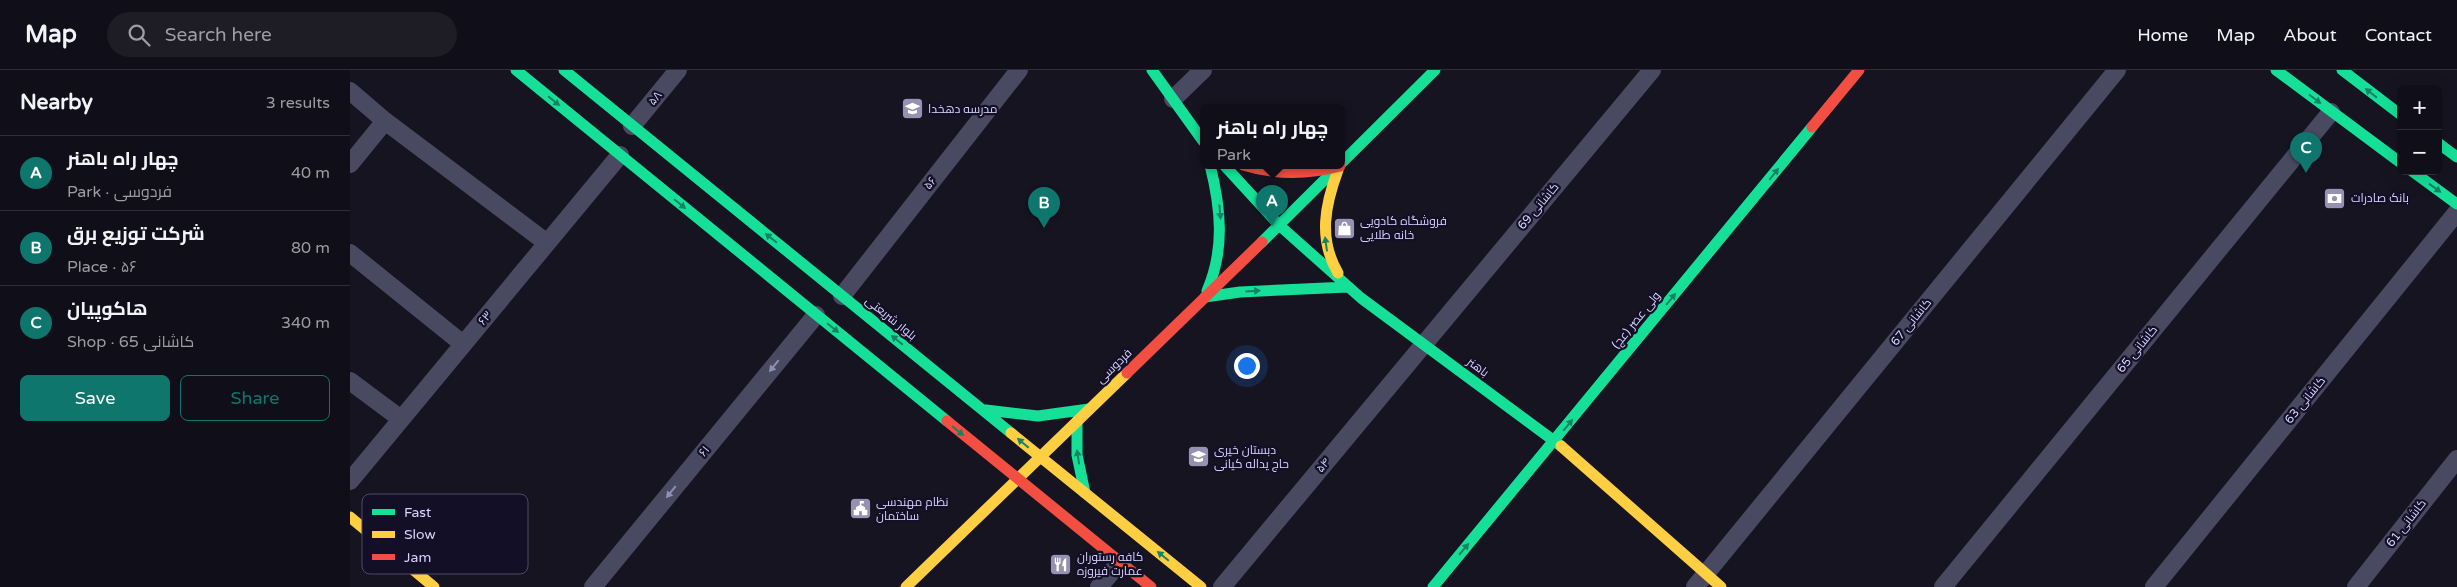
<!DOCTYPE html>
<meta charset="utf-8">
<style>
body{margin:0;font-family:"Varela Round",Cairo,sans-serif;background:#1e1d26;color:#f1f3f6}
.controls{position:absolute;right:15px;top:15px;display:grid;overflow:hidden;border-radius:8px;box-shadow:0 5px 20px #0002}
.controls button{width:45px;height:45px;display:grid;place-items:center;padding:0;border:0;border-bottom:1px solid #302f38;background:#100f19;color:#f1f3f6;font:25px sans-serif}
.you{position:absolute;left:896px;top:295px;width:18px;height:18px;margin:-12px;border:4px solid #fff;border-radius:50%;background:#1a73e8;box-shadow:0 0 0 8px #1a73e833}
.badge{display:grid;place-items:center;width:32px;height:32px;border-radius:50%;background:#0f766e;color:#fff;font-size:16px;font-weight:700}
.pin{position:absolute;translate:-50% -41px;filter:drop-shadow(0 1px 2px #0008)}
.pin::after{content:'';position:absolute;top:26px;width:18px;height:15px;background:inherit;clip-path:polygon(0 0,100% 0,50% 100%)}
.popup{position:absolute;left:850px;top:34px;width:145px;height:65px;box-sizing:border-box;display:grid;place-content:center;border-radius:8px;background:#100f19;filter:drop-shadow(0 1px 4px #0005);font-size:16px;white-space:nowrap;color:#9c9ca2}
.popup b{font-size:19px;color:#f1f3f6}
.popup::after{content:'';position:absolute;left:50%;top:100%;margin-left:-10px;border:10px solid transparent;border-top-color:#100f19}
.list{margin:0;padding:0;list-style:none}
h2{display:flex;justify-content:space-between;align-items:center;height:65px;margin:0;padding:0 20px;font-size:21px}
h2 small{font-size:16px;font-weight:400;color:#9c9ca2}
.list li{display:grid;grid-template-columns:32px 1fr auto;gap:15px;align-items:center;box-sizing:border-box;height:75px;padding:0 20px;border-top:1px solid #302f38}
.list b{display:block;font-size:19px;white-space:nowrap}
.list p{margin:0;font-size:16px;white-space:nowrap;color:#9c9ca2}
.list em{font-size:16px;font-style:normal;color:#9c9ca2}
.actions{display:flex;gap:10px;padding:15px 20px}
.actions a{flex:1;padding:11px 0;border:1px solid #0f766e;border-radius:8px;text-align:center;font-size:18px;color:#0f766e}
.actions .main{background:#0f766e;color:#fff}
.icon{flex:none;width:28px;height:28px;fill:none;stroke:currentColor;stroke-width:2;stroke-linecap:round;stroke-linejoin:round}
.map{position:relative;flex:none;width:2107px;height:517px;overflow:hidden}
header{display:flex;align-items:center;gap:30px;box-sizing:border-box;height:70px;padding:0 25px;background:#100f19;border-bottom:1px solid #302f38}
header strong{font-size:24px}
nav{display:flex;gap:28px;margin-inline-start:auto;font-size:18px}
.search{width:350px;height:45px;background:#1e1d26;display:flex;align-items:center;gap:12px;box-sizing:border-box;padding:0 18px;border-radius:28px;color:#9c9ca2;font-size:19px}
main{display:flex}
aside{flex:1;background:#100f19}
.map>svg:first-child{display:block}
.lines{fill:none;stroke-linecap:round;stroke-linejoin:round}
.street{stroke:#4a4962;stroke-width:18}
.fast{stroke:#16e098;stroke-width:11}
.slow{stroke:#ffcf43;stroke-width:11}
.jam{stroke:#f24e42;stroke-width:11}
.oneway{fill:#158265}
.oneway2{fill:#928eb0}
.labels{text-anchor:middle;stroke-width:4.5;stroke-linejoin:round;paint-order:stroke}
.street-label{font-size:12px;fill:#d9d4ff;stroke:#130f26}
.poi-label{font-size:12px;fill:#d9d4ff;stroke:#130f26;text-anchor:start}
.key{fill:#130f26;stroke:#4e4a67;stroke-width:1}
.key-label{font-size:14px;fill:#d9d4ff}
</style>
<header>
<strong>Map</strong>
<div class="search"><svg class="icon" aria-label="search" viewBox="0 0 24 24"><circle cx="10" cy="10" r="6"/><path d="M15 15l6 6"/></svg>Search here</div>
<nav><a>Home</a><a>Map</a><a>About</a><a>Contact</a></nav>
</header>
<main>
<aside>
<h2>Nearby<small>3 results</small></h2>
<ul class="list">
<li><span class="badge">A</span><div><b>چهار راه باهنر</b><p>Park · فردوسی</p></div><em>40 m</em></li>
<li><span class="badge">B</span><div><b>شرکت توزیع برق</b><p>Place · ۵۶</p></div><em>80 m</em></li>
<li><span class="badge">C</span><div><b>هاکوپیان</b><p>Shop · کاشانی 65</p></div><em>340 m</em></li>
</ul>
<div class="actions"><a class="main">Save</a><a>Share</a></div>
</aside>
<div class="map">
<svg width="2107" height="517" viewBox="0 0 2107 517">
<rect width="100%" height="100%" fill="#161421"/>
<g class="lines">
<path class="street" d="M 0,21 L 35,51 L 197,173
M 823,29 L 853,0
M 282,56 L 328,0
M 0,94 L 35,51
M 0,183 L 113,274
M 492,226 L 669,0
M 0,311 L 51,349
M 0,411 L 270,85
M 243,517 L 466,245
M 749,517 L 770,492
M 872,517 L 1302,0
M 1345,517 L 1767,0
M 1593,517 L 1981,42
M 1804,517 L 2107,142
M 2006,517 L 2107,389"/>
<path class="fast" d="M 166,0 L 597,351
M 214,0 L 661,363
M 802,0 L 853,71
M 1926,0 L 2051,93
M 1992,0 L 2051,45
M 2088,73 L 2107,87
M 874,95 L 929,155 L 1011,228 L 1211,376
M 2062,101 L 2107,134
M 912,172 L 1085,0
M 857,221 C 875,179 871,139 860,95
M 855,227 L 890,222 L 998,217
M 636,340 L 688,346 L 739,339
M 727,351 L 727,385 L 735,423
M 1083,517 L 1462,57"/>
<path class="slow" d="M 988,100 C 975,135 968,169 988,203
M 661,363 L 851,517
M 1211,376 L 1371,517
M 0,447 L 84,517
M 556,517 L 777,303"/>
<path class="jam" d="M 1462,57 L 1509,0
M 893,95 C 926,105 957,105 990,96
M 777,303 L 912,172
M 597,351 L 801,517"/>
</g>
<defs><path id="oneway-solid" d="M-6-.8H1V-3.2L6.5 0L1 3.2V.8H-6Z" transform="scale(1.25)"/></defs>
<g class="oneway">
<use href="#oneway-solid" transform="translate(2021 23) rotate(-142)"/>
<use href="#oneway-solid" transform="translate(1965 29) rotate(37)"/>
<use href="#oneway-solid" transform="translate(204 31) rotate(39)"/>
<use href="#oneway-solid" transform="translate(1424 104) rotate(-51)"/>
<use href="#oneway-solid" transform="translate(2085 118) rotate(36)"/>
<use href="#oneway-solid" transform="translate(330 134) rotate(39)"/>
<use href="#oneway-solid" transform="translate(870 142) rotate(85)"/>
<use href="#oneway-solid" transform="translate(421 168) rotate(-141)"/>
<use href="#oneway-solid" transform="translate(976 174) rotate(-98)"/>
<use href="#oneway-solid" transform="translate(903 221) rotate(-3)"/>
<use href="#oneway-solid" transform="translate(1321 229) rotate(-51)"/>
<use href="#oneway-solid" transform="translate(483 258) rotate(39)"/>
<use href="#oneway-solid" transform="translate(547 270) rotate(-141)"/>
<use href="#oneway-solid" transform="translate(1218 355) rotate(-51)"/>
<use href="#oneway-solid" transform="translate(608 361) rotate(39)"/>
<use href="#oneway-solid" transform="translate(673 373) rotate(-140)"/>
<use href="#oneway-solid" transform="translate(728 387) rotate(-99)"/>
<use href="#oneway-solid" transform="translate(1114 479) rotate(-50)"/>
<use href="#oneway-solid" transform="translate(813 486) rotate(-141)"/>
</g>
<g class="oneway2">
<use href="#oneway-solid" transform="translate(424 296) rotate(129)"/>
<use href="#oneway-solid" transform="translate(321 422) rotate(129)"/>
</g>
<defs>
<symbol id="school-square" viewBox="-11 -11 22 22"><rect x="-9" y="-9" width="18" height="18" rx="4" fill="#9591b1" stroke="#130f26"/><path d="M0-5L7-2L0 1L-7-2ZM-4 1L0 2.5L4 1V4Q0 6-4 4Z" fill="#fff"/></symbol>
<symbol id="bank-square" viewBox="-11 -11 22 22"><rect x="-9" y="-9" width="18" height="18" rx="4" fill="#9591b1" stroke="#130f26"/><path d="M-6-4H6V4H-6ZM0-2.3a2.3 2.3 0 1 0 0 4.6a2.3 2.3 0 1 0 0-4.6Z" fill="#fff"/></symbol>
<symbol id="shop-square" viewBox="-11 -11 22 22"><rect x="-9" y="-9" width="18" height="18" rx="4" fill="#9591b1" stroke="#130f26"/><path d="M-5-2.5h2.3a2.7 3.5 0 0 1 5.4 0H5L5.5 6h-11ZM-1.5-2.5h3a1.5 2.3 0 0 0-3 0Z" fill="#fff"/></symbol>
<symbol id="civic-square" viewBox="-11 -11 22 22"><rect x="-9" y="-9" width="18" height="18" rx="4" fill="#9591b1" stroke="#130f26"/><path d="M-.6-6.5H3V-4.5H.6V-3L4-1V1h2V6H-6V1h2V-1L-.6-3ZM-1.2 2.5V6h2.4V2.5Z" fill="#fff"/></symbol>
<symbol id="restaurant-square" viewBox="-11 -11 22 22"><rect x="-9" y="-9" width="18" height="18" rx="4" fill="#9591b1" stroke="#130f26"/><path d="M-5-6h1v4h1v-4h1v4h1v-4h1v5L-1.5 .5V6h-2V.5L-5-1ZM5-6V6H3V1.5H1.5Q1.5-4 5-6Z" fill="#fff"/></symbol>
</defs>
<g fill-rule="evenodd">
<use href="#school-square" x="550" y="26" width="25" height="25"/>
<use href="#bank-square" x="1972" y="116" width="25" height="25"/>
<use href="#shop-square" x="982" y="146" width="25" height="25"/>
<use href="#school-square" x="836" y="374" width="25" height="25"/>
<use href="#civic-square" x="498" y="426" width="25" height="25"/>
<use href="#restaurant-square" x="698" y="482" width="25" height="25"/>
</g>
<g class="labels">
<g class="street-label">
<text transform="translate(305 28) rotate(-50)" y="4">۵۸</text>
<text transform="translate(580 113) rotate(-52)" y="4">۵۶</text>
<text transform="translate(1188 136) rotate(-50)" y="4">کاشانی 69</text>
<text transform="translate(135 248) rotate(-50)" y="4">۶۳</text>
<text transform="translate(541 248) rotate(39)" y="4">بلوار شریعتی</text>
<text transform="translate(1286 250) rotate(-51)" y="4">ولی عصر (عج)</text>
<text transform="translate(1561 252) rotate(-51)" y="4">کاشانی 67</text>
<text transform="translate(1787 279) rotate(-51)" y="4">کاشانی 65</text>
<text transform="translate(764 296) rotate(-44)" y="4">فردوسی</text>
<text transform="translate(1128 297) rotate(37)" y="4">باهنر</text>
<text transform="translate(1955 330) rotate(-51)" y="4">کاشانی 63</text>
<text transform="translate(354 381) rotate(-51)" y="4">۶۱</text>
<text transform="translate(973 395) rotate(-50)" y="4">۵۴</text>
<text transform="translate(2056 453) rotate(-52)" y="4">کاشانی 61</text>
</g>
<g class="poi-label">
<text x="578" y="43">مدرسه دهخدا</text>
<text x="2001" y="132">بانک صادرات</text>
<text x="1010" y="155">فروشگاه کادویی<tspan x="1010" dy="14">خانه طلایی</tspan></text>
<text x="864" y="384">دبستان خیری<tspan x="864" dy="14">حاج یداله کیانی</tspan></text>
<text x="526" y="436">نظام مهندسی<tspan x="526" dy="14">ساختمان</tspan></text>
<text x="727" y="491">کافه رستوران<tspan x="727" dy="14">عمارت فیروزه</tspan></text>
</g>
</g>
<rect x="12" y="424" width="166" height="80" rx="8" class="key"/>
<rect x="22" y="439" width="23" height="6" fill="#16e098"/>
<rect x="22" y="461" width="23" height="7" fill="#ffcf43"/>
<rect x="22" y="484" width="23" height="6" fill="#f24e42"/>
<g class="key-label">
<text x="54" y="447">Fast</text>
<text x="54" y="469">Slow</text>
<text x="54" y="492">Jam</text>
</g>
</svg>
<div class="controls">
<button>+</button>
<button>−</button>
</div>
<div class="you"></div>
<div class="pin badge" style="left:922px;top:156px">A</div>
<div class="popup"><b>چهار راه باهنر</b>Park</div>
<div class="pin badge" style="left:694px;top:158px">B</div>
<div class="pin badge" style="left:1956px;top:103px">C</div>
</div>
</main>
